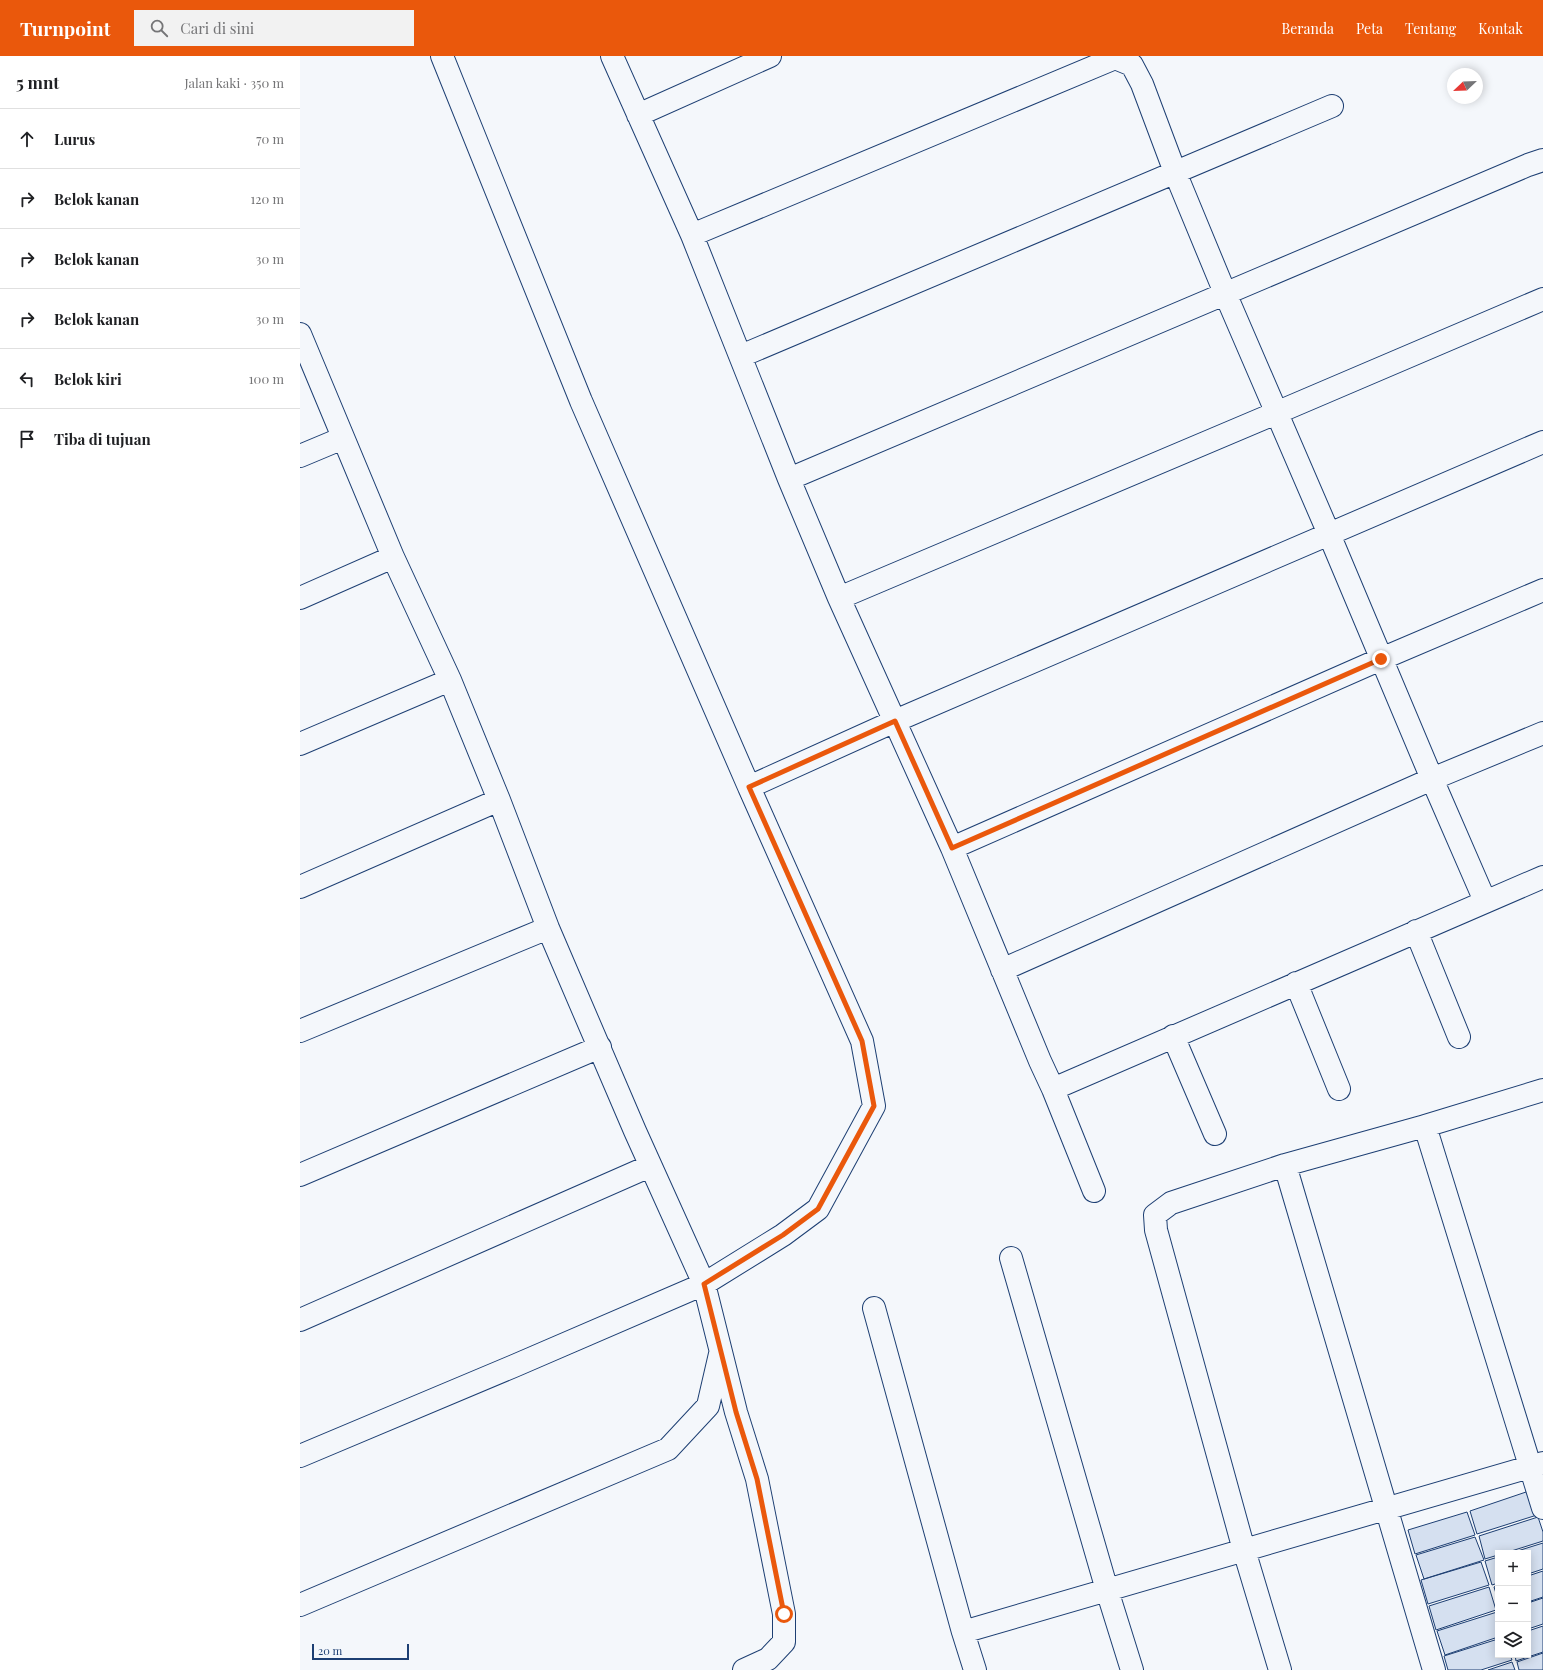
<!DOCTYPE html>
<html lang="id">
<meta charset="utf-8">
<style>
body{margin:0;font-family:"Playfair Display",serif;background:#f2f2f2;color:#202124}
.controls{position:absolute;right:12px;bottom:12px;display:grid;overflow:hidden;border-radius:0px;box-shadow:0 2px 10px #0003}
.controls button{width:36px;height:36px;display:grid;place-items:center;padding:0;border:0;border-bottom:1px solid #e0e0e0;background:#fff;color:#202124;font:20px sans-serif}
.compass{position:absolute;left:1147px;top:12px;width:36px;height:36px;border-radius:50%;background:#fff;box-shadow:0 2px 10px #0003;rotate:247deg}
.scale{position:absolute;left:12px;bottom:10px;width:97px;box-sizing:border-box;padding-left:4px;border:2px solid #1d3f73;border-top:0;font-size:11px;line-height:14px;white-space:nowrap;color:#1d3f73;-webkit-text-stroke:3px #f4f7fb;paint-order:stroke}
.stop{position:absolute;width:12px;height:12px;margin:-9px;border:3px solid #ea580c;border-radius:50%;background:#fff}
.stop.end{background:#ea580c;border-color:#fff;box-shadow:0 1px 4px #0008}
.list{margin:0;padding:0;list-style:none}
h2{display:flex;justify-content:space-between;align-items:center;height:52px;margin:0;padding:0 16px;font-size:17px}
h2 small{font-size:13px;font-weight:400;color:#757577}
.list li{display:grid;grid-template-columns:26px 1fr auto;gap:12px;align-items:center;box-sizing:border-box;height:60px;padding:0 16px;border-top:1px solid #e0e0e0}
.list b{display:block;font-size:15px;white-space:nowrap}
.list em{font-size:13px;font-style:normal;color:#757577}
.icon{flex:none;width:22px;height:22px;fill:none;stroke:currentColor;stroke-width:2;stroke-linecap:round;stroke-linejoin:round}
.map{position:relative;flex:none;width:1243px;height:1614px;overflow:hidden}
header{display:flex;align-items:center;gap:24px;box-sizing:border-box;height:56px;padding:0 20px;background:#ea580c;color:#fff}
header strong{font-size:19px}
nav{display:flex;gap:22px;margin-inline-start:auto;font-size:14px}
.search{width:280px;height:36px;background:#f2f2f2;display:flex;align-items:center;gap:10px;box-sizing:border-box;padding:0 14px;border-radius:0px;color:#757577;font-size:15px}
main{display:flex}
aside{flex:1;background:#fff}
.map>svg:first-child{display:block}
.building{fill:#d5e0f0;stroke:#1d3f73}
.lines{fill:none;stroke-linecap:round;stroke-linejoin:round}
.minor-casing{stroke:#1d3f73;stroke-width:24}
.minor{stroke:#f4f7fb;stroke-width:22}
.route{stroke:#ea580c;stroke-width:5}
</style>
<header>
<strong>Turnpoint</strong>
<div class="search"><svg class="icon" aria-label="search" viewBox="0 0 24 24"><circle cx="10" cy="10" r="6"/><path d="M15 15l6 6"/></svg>Cari di sini</div>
<nav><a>Beranda</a><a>Peta</a><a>Tentang</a><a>Kontak</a></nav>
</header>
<main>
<aside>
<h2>5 mnt<small>Jalan kaki · 350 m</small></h2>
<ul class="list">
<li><svg class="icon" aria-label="ahead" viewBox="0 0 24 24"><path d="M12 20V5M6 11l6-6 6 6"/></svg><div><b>Lurus</b></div><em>70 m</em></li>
<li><svg class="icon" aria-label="right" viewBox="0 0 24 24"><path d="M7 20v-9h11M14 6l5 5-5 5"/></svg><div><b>Belok kanan</b></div><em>120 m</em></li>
<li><svg class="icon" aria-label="right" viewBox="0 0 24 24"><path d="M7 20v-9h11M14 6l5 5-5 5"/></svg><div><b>Belok kanan</b></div><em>30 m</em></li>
<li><svg class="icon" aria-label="right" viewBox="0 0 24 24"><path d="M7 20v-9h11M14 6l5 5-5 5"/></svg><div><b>Belok kanan</b></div><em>30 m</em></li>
<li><svg class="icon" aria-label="left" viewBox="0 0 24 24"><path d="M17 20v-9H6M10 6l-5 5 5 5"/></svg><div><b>Belok kiri</b></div><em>100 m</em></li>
<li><svg class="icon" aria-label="arrive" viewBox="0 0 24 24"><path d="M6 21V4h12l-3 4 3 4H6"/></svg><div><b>Tiba di tujuan</b></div></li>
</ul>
</aside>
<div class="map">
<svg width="1243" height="1614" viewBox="0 0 1243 1614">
<rect width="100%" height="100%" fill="#f4f7fb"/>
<path class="building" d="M 1229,1435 L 1237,1459 L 1177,1478 L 1170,1455 Z
M 1167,1456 L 1175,1479 L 1115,1498 L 1108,1474 Z
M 1238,1461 L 1243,1476 L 1243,1485 L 1205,1497 L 1198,1497 L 1198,1499 L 1185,1503 L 1179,1480 Z
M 1175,1481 L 1184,1504 L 1124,1523 L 1116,1499 Z
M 1243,1487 L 1243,1513 L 1228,1518 L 1228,1497 L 1211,1497 Z
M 1198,1501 L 1198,1527 L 1192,1529 L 1185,1505 Z
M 1181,1506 L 1189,1529 L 1128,1548 L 1121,1524 Z
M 1243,1515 L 1243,1541 L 1228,1546 L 1228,1520 Z
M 1198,1529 L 1198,1544 L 1194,1531 Z
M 1189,1531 L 1196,1554 L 1136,1574 L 1129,1550 Z
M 1243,1542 L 1243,1568 L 1228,1573 L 1228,1547 Z
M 1197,1556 L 1198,1581 L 1145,1599 L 1137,1575 Z
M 1243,1570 L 1243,1596 L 1216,1605 L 1215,1599 L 1228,1599 L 1228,1575 Z
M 1198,1583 L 1198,1599 L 1210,1599 L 1212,1604 L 1181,1614 L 1148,1614 L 1144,1600 Z
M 1243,1597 L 1243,1614 L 1219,1614 L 1217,1606 Z
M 1212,1606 L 1215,1614 L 1188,1614 Z"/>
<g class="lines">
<defs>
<path id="minor" d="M 142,0 L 281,345 L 449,731 L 595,665 L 1243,386
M 312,0 L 392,179 L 489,423 L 539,542 L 652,792 L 740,1005 L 753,1033 L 1243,821
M 338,59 L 470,0
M 392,179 L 815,2 L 832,9 L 842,28 L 875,116 L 925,237 L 1029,478 L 1132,723 L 1185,845
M 0,278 L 93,501 L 150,624 L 199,744 L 248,872 L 335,1075 L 404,1228 L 436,1356 L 457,1423 L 484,1558 L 484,1586 L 468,1603 L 444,1614
M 441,300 L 1032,50
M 0,400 L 43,382
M 489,423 L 1228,109 L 1243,104
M 0,542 L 93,501
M 539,542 L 976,357 L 1243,243
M 0,688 L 150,624
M 652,792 L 1081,603 L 1243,534
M 0,831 L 199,744
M 1116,875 L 1159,981
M 702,914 L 1132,723 L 1243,677
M 996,927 L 1039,1033
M 0,975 L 248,872
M 873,980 L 915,1078
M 753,1033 L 794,1135
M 1125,1070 L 1243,1452
M 985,1109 L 1134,1614
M 0,1119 L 300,991
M 711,1202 L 807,1534 L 832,1614
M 574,1252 L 663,1576 L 675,1614
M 0,1264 L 350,1110
M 0,1400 L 214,1310 L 404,1228 L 483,1179 L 518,1153 L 574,1050 L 562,985 L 449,731
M 0,1549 L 368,1393 L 408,1350 L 420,1298
M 663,1576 L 1243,1407
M 980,1614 L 944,1494 L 856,1174 L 855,1159 L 871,1147 L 985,1109 L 1125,1070 L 1243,1034"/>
</defs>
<use href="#minor" class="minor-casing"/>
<use href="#minor" class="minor"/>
</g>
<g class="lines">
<path class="route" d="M 484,1558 L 457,1423 L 436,1356 L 404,1228 L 483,1179 L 518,1153 L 574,1050 L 562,985 L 449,731 L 595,665 L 652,792 L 1081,603"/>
</g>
</svg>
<div class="controls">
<button>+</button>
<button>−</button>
<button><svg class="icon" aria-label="layers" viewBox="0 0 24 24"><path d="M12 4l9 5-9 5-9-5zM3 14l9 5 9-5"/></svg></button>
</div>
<svg class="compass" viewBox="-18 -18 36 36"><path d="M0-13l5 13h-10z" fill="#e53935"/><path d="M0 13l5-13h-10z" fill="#757577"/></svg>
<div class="scale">20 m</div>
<div class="stop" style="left:484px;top:1558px"></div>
<div class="stop end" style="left:1081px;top:603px"></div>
</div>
</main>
